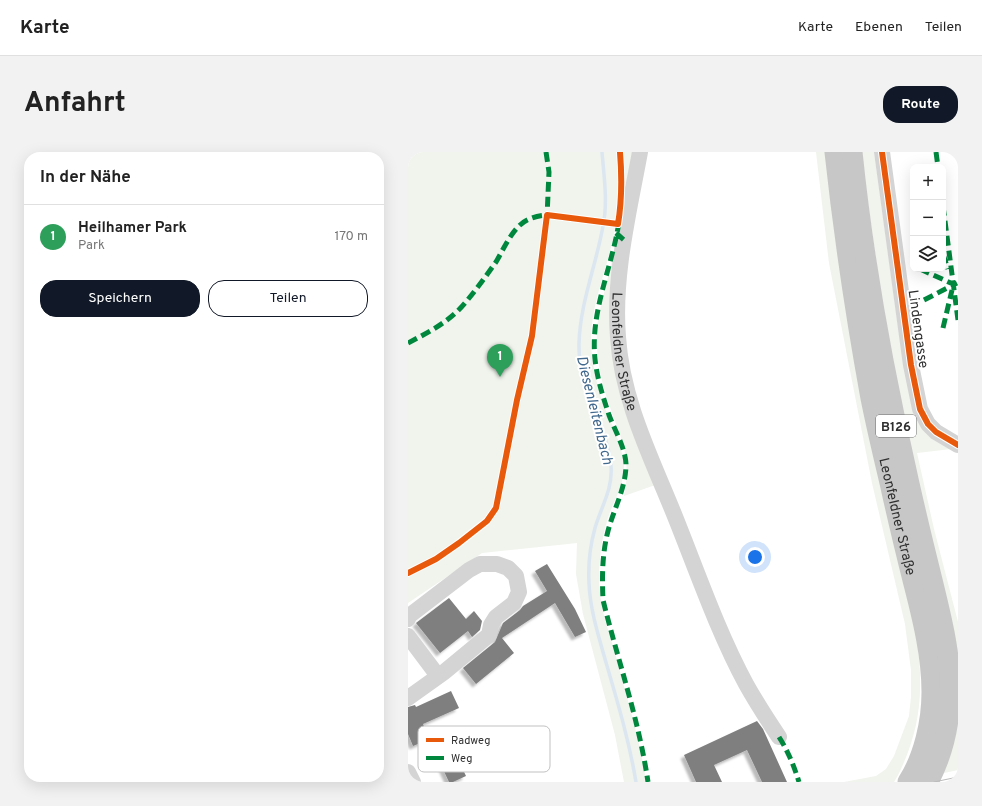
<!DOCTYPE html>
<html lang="de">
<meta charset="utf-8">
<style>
body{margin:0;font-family:Overpass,sans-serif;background:#f2f2f2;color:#222}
.controls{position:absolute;right:12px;top:12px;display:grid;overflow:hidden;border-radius:8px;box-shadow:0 4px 16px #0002}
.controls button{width:36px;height:36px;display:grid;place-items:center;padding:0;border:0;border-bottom:1px solid #e0e0e0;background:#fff;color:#222;font:20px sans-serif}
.you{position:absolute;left:347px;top:405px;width:14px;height:14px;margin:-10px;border:3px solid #fff;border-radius:50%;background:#1a73e8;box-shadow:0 0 0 6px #1a73e833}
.badge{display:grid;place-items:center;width:26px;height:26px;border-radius:50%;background:#111827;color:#fff;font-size:13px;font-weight:700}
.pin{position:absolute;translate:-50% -33px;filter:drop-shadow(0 1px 2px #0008)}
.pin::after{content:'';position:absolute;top:21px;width:14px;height:12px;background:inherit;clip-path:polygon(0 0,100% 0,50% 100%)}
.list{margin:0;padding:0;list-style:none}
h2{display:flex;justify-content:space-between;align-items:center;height:52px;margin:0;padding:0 16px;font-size:17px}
h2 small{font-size:13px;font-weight:400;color:#767676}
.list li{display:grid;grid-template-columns:26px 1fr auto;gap:12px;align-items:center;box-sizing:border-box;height:64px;padding:0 16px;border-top:1px solid #e0e0e0}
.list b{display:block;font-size:15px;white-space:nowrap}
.list p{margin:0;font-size:13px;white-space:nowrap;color:#767676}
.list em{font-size:13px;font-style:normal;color:#767676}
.actions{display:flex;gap:8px;padding:12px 16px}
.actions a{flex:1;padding:9px 0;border:1px solid #111827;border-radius:16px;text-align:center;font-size:14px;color:#111827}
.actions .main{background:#111827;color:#fff}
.icon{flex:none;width:22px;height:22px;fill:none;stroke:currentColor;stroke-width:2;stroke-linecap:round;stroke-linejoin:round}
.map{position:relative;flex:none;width:550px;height:630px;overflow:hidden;border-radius:16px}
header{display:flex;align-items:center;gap:24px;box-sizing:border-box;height:56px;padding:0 20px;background:#fff;border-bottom:1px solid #e0e0e0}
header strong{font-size:19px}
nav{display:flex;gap:22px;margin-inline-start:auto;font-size:14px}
.intro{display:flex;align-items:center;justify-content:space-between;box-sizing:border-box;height:96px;padding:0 24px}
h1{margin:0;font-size:28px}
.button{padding:10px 18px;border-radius:16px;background:#111827;color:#fff;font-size:14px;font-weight:700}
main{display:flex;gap:24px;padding:0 24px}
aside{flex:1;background:#fff;border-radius:16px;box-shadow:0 4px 16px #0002}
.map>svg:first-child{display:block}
.green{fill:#f0f4ec}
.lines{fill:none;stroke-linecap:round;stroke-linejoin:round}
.stream{stroke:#dbe6f0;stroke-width:3.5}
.building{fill:#7f7f7f;filter:url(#shadow)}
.minor{stroke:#d4d4d4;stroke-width:16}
.major{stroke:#c7c7c7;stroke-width:21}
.tram{stroke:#bbb;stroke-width:1}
.quiet{stroke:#00873e;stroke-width:5;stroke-dasharray:10 5;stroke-linecap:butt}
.cycleway-casing{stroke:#fff;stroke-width:8}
.cycleway{stroke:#e8590c;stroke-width:6}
.labels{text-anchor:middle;stroke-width:4;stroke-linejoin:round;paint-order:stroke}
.shield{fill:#fff;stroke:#6d6d6d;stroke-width:1}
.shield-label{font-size:13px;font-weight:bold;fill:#2f2f2f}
.street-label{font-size:14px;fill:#2f2f2f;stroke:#fff}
.water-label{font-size:15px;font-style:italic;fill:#41688d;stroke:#fff}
.key{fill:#fff;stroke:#c1c1c1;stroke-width:1}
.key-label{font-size:11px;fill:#2f2f2f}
</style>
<header>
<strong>Karte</strong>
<nav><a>Karte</a><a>Ebenen</a><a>Teilen</a></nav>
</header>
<div class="intro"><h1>Anfahrt</h1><a class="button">Route</a></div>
<main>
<aside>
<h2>In der Nähe<small></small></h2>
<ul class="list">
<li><span class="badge" style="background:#2e9e5b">1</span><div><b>Heilhamer Park</b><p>Park</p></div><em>170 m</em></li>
</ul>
<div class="actions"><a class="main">Speichern</a><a>Teilen</a></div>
</aside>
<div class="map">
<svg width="550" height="630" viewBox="0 0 550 630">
<defs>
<filter id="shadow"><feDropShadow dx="-3.5" dy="3.5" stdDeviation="1" flood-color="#0004"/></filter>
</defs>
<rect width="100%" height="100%" fill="#fff"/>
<path class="green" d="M 0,0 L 209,0 C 212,30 211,58 205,87 C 197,122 182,156 183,192 C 184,210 188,229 193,246 C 201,268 214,290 216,314 C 216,333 208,344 202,360 C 194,381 191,406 191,427 C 191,451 199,475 206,497 C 217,541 232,585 238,630 L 216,630 L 207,583 L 175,462 L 168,422 L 169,391 L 74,401 L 0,451 Z
M 215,0 L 230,0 L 206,163 L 250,332 L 216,344 C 225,300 210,282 198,243 C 190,217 186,189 191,162 L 215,63 L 217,36 Z
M 408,0 L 418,0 L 507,470 C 513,517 517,554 500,600 C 496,610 492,621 486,630 L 436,630 L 468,624 L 478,617 L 486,604 L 501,564 L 503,545 L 503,518 L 497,472 L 464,331 L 421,111 Z
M 453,0 L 466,0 L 492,189 L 506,265 L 512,273 L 543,297 L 509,301 L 526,377 L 550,470 L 550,515 L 479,186 Z
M 550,569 L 550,618 L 536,621 L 547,585 Z"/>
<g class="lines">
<path class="stream" d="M 194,0 C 196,25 200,50 195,74 C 188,114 172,151 171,192 C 170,236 199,272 203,314 C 205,337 193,355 187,376 C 182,394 180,413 181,431 C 182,457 190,482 197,507 C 209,548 221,588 228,630"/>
</g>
<path class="building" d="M 139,412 L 167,457 L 178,480 L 167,485 L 147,451 L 94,486 L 106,501 L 68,532 L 55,516 L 87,490 L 95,471 L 112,458 L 115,454 L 139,439 L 127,419 Z
M 41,446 L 58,467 L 66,459 L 74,469 L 72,478 L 64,485 L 60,479 L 32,501 L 8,471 Z
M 43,539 L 51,556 L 15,572 L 22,587 L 5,594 L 0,582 L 0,555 L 7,553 L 8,555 Z
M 349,569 L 355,577 L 379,630 L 354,630 L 339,598 L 306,613 L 314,630 L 288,630 L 276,603 Z
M 49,605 L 58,624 L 45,630 L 41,630 L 33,613 Z"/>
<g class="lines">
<g class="minor">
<path id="s1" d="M 232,0 C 221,60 205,124 210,185 C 214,248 243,305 266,362 C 289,419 309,478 338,532 C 348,550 359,567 371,585"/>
<path d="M 474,0 L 503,213 L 512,257 L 520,272 L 528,280 L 550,293"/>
<path d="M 0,467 L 1,464 L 61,418 L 72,412 L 89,412 L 100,416 L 108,424 L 111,440 L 106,451 L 88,465 L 83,473 L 81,483 L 35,521 L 0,546"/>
<path d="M 0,484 L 30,524"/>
<path d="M 0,620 L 5,630"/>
</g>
<g class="major">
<path id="s2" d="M 427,0 C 436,83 448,164 463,246 C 469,276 476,305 483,335 C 490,367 498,400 506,432 C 515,467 524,504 524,540 C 524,570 516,605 500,630"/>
<path d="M 444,0 C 455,107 474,213 498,318 C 506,355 515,392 524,428 C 532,461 541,496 542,530 C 543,564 536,600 520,630"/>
</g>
<path class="tram" d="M 526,630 L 550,625"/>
<path class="quiet" d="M 138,0 L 141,20 L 139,65
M 528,0 L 530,15
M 535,54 L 550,168
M 211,70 C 204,116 182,159 187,207 C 189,226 195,245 201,263 C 207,279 217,295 218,312 C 218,336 206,356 200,379 C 194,402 194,425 195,448 C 210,509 231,568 240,630
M 208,81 L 216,88
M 535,102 L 540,117
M 512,117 L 545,132
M 516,148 L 549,131
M 535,176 L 544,138
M 0,191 C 21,180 41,170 57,151 C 68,138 78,124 88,110 C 95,98 101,84 111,74 C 119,66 131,63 142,63
M 371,585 C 380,599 386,614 391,630"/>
<defs>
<path id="cycleway" d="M 474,0 L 503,213 L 512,257 L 520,272 L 528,280 L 550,293
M 0,421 L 28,407 L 51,391 L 79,369 L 88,356 L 109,248 L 124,184 L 139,63 L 210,72 C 214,48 214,25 212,0"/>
</defs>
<use href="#cycleway" class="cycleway-casing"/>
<use href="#cycleway" class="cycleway"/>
</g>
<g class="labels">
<rect class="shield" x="468" y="263" width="40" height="22" rx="3"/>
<g class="shield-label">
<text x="488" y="279">B126</text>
</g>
<g class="street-label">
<text transform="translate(511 177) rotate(82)" y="5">Lindengasse</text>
<text dy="5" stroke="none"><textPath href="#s1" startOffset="202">Leonfeldner Straße</textPath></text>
<text dy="5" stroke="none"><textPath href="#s2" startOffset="370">Leonfeldner Straße</textPath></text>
</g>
<g class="water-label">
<text transform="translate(187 258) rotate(76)" y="5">Diesenleitenbach</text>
</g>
</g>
<rect x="10" y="574" width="132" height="46" rx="6" class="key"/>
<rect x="18" y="586" width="18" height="4" fill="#e8590c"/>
<rect x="18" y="604" width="18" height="4" fill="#00873e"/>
<g class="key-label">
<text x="43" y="592">Radweg</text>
<text x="43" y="610">Weg</text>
</g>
</svg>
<div class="controls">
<button>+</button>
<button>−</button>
<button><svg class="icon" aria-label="layers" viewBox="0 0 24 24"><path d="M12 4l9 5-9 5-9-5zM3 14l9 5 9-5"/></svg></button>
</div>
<div class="you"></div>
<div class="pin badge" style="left:92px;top:225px;background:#2e9e5b">1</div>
</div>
</main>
